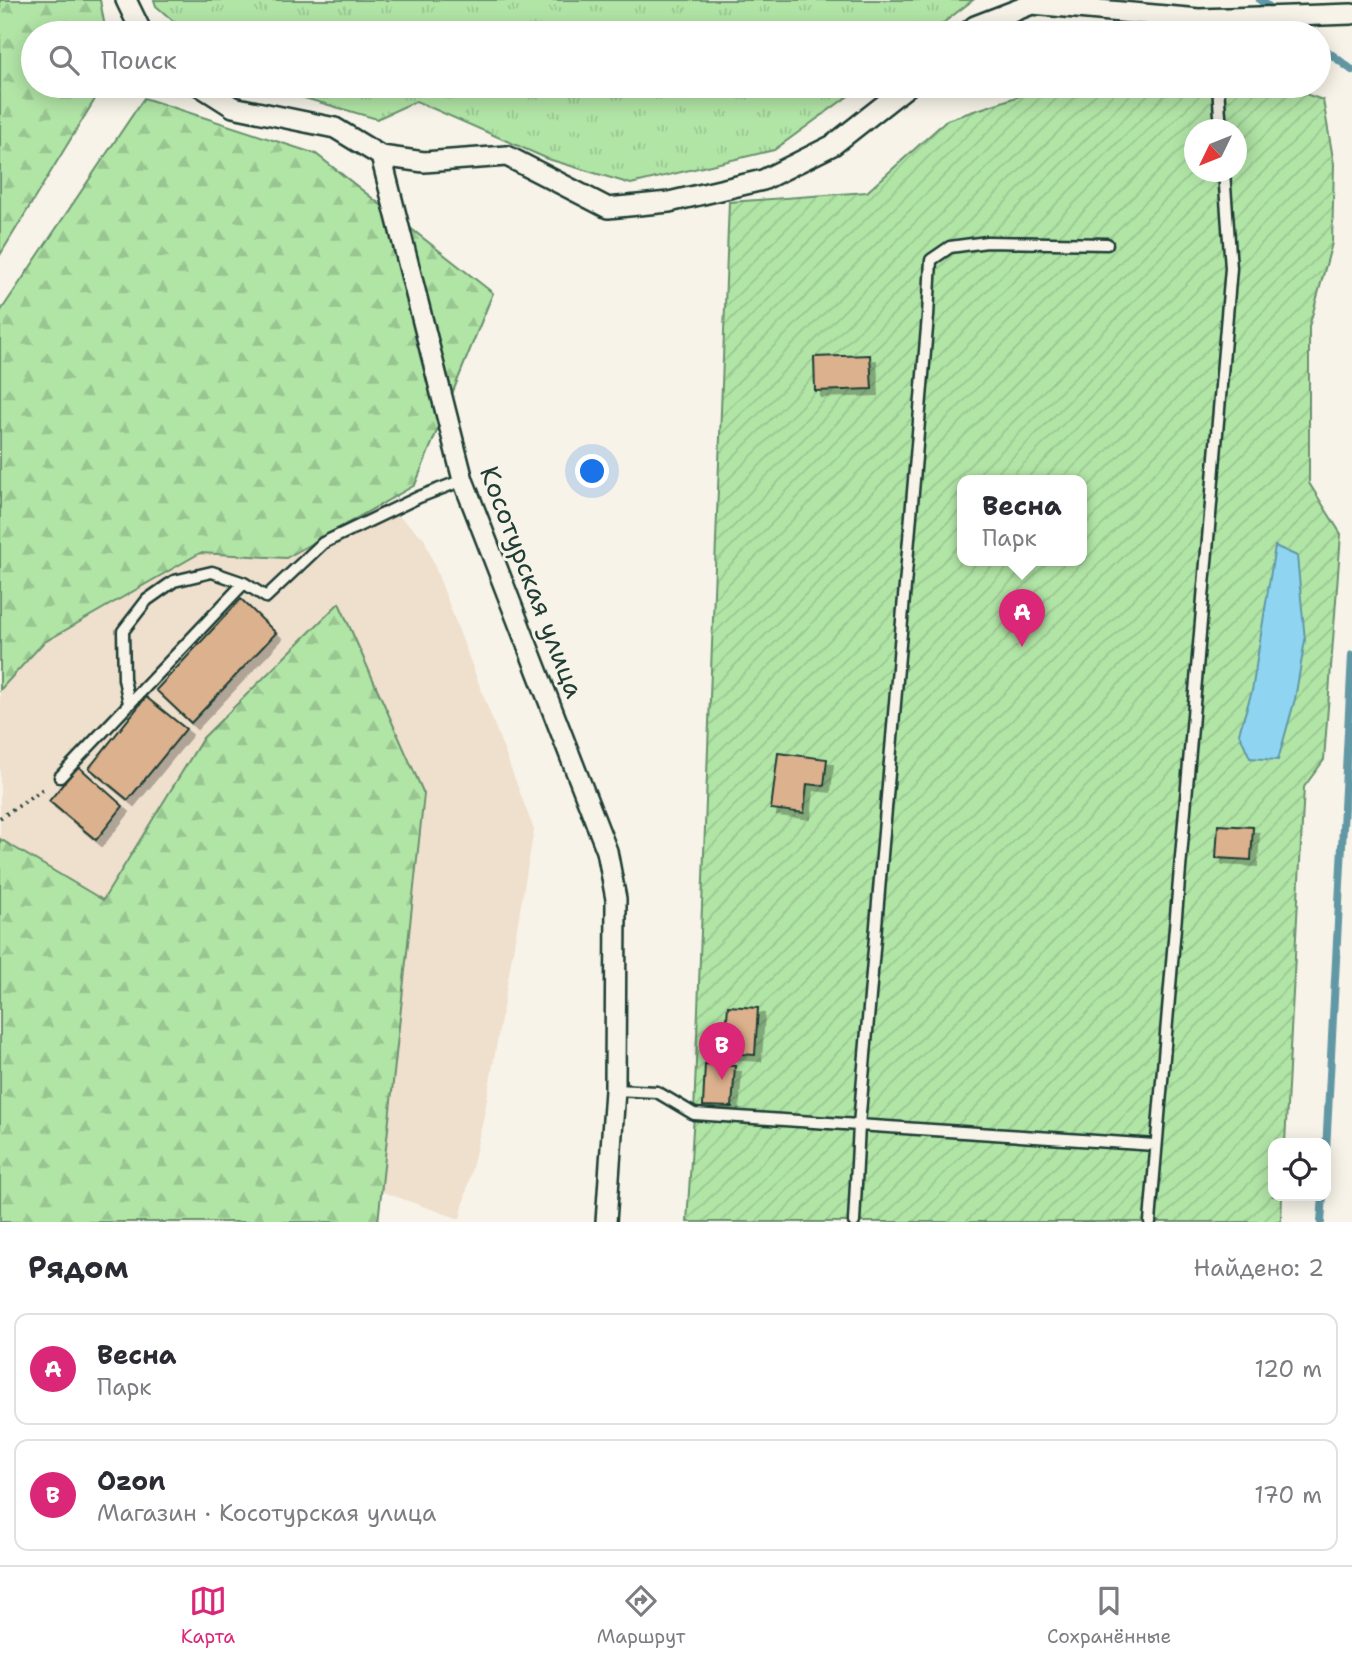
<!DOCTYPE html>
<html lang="ru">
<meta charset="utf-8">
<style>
body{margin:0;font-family:"Shantell Sans",sans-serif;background:#f2f2f3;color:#2b2b33}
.controls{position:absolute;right:21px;bottom:21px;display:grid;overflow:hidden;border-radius:14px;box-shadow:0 4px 18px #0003}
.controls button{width:63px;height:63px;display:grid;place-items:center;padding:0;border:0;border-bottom:2px solid #e1e1e2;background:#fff;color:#2b2b33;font:35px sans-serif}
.compass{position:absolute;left:1184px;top:119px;width:63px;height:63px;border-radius:50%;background:#fff;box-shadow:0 4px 18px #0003;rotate:227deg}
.you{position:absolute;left:593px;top:472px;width:24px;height:24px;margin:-18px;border:5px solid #fff;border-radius:50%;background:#1a73e8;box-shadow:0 0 0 10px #1a73e833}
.badge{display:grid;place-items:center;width:46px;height:46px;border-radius:50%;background:#db2777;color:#fff;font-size:23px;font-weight:700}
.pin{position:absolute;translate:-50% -58px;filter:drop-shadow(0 2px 4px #0008)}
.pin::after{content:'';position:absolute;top:37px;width:24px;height:21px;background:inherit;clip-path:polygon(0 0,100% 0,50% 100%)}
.popup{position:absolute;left:957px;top:475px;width:130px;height:91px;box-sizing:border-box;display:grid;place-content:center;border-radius:14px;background:#fff;filter:drop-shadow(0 2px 5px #0005);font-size:23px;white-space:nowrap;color:#7c7c81}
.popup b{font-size:26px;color:#2b2b33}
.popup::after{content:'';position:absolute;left:50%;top:100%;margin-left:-14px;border:14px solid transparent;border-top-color:#fff}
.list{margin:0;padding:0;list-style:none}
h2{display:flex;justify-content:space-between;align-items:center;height:91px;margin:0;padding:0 28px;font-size:30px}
h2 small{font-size:23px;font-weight:400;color:#7c7c81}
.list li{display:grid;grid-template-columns:46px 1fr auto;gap:21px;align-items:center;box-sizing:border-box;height:112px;margin:0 14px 14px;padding:0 14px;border:2px solid #e1e1e2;border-radius:14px}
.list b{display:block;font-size:26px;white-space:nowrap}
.list p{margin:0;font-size:23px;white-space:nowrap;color:#7c7c81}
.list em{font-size:23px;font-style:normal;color:#7c7c81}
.icon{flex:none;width:38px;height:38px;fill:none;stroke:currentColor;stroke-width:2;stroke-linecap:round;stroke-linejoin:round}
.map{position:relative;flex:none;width:1352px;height:1222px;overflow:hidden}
.search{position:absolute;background:#fff;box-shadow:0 4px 18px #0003;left:21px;right:21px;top:21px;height:77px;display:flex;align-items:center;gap:18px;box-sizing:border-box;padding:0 24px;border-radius:38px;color:#7c7c81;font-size:26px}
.sheet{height:343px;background:#fff}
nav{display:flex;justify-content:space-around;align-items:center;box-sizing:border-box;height:98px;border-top:2px solid #e1e1e2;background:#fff;font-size:19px;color:#7c7c81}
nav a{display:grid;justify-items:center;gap:4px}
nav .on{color:#db2777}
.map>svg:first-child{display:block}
.built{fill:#efdfcd}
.grass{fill:url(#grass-tufts);stroke:#68916d;stroke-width:2}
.forest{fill:url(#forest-firs);stroke:#68916d;stroke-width:2}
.garden{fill:url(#garden-furrows);stroke:#68916d;stroke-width:2;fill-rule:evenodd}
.water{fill:#8fd5f1;stroke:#6298a5;stroke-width:2}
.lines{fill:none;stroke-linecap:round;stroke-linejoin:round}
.stream{stroke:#6298a5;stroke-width:8}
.building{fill:#dcb18d;stroke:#1f3d34;stroke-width:2;filter:url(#shadow)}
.lane-casing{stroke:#1f3d34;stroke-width:15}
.street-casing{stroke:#1f3d34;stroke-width:24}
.path{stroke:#1f3d34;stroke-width:4.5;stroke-dasharray:2 5;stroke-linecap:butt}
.lane{stroke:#f7f3e8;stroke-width:10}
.street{stroke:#f7f3e8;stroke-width:19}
.labels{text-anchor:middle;stroke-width:6;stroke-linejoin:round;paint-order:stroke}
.street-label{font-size:26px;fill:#1f3d34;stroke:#f7f3e8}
</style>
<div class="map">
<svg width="1352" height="1222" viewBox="0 0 1352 1222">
<defs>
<pattern id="grass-tufts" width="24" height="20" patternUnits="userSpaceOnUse" patternTransform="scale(1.75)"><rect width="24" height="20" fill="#b1e5a6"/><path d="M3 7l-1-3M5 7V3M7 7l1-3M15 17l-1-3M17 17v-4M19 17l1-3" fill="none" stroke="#98c590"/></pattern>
<pattern id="forest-firs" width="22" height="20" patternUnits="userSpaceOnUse" patternTransform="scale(1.75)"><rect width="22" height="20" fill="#b1e5a6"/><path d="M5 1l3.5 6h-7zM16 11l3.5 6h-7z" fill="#98c590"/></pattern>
<pattern id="garden-furrows" width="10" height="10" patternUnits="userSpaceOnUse" patternTransform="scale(1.75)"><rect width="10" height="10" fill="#b1e5a6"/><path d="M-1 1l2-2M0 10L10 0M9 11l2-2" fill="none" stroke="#98c590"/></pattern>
<filter id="shadow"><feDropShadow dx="6" dy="6" stdDeviation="0" flood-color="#0004"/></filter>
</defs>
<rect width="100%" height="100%" fill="#f7f3e8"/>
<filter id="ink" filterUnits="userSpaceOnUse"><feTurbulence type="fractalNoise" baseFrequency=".0143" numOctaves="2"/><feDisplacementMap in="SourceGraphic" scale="14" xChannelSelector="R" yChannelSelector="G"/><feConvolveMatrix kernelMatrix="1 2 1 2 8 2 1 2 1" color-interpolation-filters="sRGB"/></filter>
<g filter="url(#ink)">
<path class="built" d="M 324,452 L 424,538 L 534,830 L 484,1116 L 460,1219 L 371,1188 L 0,905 L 0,638 Z"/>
<path class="grass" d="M 154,0 L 973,0 L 930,33 L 187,33 L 156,6 Z
M 263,86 L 862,86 L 774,150 L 631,184 L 548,159 L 416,101 L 377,119 Z"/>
<path class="forest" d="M 0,0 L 100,0 L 106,33 L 33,33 L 33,86 L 103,86 L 0,255 Z
M 144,98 L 316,154 L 493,293 L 415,485 L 286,558 L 200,553 L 43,643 L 0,690 L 0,312 Z
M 339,603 L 424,794 L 378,1222 L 0,1222 L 0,839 L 103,900 L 203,738 Z"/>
<path class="garden" d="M 1050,86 L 1282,86 L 1323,100 L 1334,164 L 1332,243 L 1309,327 L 1309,483 L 1341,534 L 1324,760 L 1304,787 L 1285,1143 L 1273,1143 L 1273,1196 L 1282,1196 L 1281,1222 L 687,1222 L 694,1114 L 729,202 L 867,192 L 947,120 ZM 1194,130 L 1236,130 L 1236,172 L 1194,172 ZM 962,481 L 1082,481 L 1082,561 L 962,561 Z"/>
<path class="water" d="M 1275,546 L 1297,556 L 1305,640 L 1295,699 L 1278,760 L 1250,758 L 1239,733 L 1252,691 Z"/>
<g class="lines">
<path class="stream" d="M 1260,0 L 1276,12
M 1286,20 L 1303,33
M 1319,45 L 1352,70
M 1326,1151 L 1352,655
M 1321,1222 L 1323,1196"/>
</g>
<path class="building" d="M 870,355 L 872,389 L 815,391 L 814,357 Z
M 241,599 L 276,633 L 191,723 L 156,690 Z
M 146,697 L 186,729 L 128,800 L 89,768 Z
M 778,753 L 827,759 L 824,786 L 807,784 L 804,813 L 771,809 Z
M 78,766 L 123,806 L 96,840 L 49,801 Z
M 1218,825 L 1253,827 L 1251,860 L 1216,858 Z
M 728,1006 L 758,1008 L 755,1055 L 724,1053 L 725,1043 L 715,1042 L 715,1030 L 726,1031 Z
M 705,1064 L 735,1066 L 732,1107 L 703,1106 Z"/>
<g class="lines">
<defs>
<path id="lane" d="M 1218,86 L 1221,130
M 129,703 L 124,679 L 123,631 L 147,600 L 174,581 L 212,572 L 244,583
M 60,777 L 244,583 L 266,597 L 323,543 L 419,497 L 463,480
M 615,1090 L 657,1092 L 694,1114 L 1155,1145
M 854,1222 L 859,1125 L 928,316 L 931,260 L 950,247 L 987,242 L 1107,244
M 1150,1222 L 1231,268 L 1224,172"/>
<path id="street" d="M 126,0 L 142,33
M 967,33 L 975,26 L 1032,4 L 1199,19 L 1352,14
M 200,86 L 233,107 L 335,128 L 381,156 L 463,480 L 607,851 L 616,899 L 615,1090 L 606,1222
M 381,156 L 424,162 L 507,156 L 608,208 L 669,202 L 763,180 L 833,145 L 908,86"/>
</defs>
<use href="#lane" class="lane-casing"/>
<use href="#street" class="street-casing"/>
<path class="path" d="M 0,818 L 45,788"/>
<use href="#lane" class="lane"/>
<use href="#street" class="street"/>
</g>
</g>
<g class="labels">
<g class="street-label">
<text transform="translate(532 582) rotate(69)" y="9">Косотурская улица</text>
</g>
</g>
</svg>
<div class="controls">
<button><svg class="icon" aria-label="locate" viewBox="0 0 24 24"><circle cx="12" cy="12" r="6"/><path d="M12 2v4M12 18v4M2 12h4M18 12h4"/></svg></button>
</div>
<svg class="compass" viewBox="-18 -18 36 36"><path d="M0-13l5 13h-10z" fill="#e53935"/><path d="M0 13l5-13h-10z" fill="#7c7c81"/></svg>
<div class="you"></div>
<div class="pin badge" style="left:1022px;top:647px">A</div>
<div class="popup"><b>Весна</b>Парк</div>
<div class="pin badge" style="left:722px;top:1080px">B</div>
<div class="search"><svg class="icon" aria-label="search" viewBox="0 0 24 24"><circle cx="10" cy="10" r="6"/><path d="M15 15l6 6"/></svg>Поиск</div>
</div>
<section class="sheet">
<h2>Рядом<small>Найдено: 2</small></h2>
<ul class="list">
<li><span class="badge">A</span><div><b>Весна</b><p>Парк</p></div><em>120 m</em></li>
<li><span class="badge">B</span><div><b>Ozon</b><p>Магазин · Косотурская улица</p></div><em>170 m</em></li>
</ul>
</section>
<nav>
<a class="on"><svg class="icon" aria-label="map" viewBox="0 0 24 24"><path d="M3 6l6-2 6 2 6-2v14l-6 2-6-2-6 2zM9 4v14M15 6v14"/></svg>Карта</a>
<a><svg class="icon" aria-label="directions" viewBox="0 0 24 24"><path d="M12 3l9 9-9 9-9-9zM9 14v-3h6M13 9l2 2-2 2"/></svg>Маршрут</a>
<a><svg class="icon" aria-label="saved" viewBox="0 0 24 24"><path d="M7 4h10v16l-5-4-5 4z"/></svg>Сохранённые</a>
</nav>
